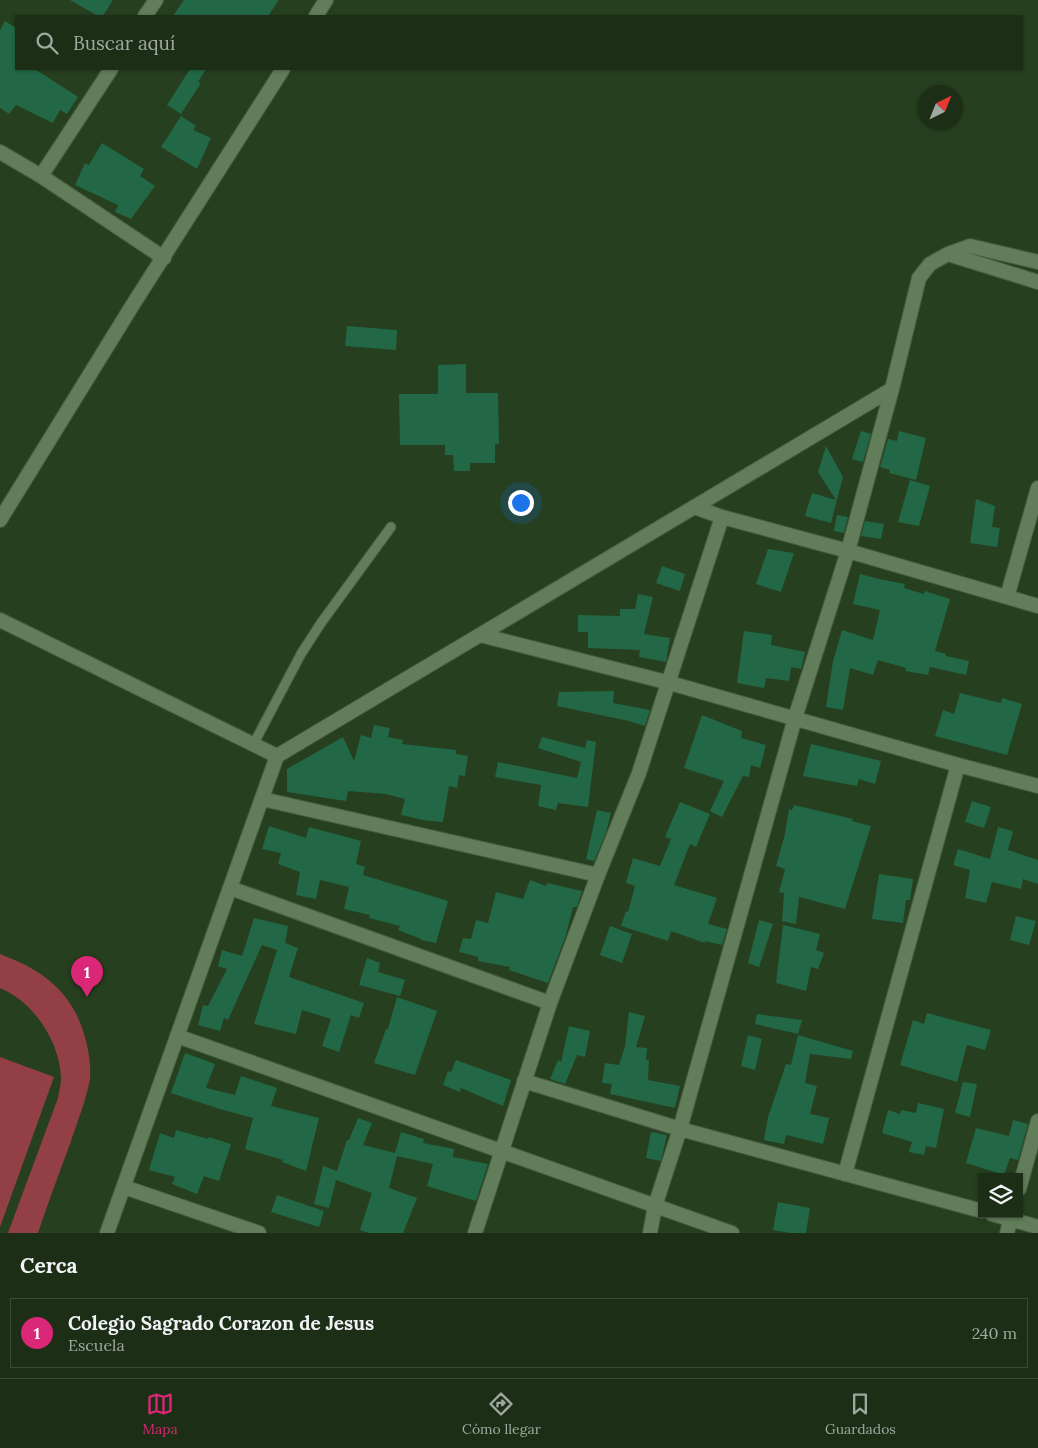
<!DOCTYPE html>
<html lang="es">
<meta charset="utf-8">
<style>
body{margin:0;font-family:Lora,serif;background:#25371f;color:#f1f3f6}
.controls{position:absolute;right:15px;bottom:15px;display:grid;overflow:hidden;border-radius:0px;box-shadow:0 1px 4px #0004}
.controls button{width:45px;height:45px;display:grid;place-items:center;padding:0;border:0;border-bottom:1px solid #3a4a35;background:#1c2f16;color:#f1f3f6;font:25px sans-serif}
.compass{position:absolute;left:918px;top:85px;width:45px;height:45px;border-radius:50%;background:#1c2f16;box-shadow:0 1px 4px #0004;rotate:43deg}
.you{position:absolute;left:520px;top:502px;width:18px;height:18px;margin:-12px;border:4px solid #fff;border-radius:50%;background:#1a73e8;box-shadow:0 0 0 8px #1a73e833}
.badge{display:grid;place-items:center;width:32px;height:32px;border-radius:50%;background:#db2777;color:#fff;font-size:16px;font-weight:700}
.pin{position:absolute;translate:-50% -41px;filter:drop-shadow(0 1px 2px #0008)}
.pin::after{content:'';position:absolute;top:26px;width:18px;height:15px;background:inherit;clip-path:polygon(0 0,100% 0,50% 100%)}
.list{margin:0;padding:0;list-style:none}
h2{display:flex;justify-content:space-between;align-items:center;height:65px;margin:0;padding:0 20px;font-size:21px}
h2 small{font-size:16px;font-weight:400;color:#a0a9a1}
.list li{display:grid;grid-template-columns:32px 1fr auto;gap:15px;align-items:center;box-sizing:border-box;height:70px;margin:0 10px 10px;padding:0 10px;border:1px solid #3a4a35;border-radius:0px}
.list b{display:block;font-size:19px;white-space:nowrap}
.list p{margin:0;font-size:16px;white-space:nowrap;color:#a0a9a1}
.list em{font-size:16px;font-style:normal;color:#a0a9a1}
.icon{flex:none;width:28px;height:28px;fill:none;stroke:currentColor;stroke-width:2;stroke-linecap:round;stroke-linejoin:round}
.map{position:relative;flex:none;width:1038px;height:1233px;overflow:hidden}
.search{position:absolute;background:#1c2f16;box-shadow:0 1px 4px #0004;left:15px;right:15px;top:15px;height:55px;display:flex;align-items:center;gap:12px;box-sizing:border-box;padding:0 18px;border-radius:0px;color:#a0a9a1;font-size:19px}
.sheet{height:145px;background:#1c2f16}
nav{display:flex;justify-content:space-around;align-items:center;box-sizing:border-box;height:70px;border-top:1px solid #3a4a35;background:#1c2f16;font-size:14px;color:#a0a9a1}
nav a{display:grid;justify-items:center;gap:2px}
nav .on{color:#db2777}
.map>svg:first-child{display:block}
.green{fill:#924045}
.building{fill:#226846}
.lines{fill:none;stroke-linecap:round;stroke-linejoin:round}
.service-casing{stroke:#465c3f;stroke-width:11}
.minor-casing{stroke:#465c3f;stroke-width:16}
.service{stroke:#617d59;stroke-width:9}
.minor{stroke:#617d59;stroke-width:14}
</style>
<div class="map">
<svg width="1038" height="1233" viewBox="0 0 1038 1233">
<rect width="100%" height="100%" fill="#263f1e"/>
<path class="green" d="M 0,954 C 45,971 74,993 86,1041 C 89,1053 91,1066 90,1079 C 86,1101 77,1122 70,1144 C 59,1173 48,1203 38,1233 L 8,1233 L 58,1098 C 59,1091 61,1084 61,1078 C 60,1042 34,1002 0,988 Z
M 0,1057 L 54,1077 L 0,1227 Z"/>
<path class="building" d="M 70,0 L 113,0 L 103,16 L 98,16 Z
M 184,0 L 279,0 L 268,16 L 173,16 Z
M 5,21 L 16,28 L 16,69 L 35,69 L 78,97 L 67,114 L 60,110 L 53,123 L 16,105 L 9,114 L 0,108 L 0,30 Z
M 190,69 L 206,69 L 198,82 L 201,83 L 181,114 L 167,105 Z
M 181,116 L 196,126 L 193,130 L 211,138 L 197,169 L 161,147 Z
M 102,143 L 144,169 L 140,176 L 155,186 L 131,219 L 115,212 L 118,205 L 75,185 L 85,163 L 89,165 Z
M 347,326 L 397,330 L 396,350 L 345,346 Z
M 466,364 L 466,393 L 498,393 L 499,444 L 495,444 L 495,463 L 470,463 L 470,471 L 454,471 L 453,455 L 445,455 L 445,445 L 400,445 L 399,394 L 438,394 L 438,365 Z
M 861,431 L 871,434 L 863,462 L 852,459 Z
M 899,431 L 926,438 L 916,480 L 889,473 L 890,470 L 880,467 L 888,439 L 897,441 Z
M 826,446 L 843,477 L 831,523 L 805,516 L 812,493 L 836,500 L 818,472 Z
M 910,480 L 930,486 L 919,526 L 898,522 Z
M 976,499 L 995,506 L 992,527 L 1000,528 L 997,547 L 970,543 Z
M 837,515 L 848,517 L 844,533 L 834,531 Z
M 865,521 L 884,524 L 881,539 L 861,536 Z
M 768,549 L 794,553 L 781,592 L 756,584 Z
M 662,566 L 685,574 L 680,591 L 656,583 Z
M 860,574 L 879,579 L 905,584 L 904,588 L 924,594 L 925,591 L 950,599 L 935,651 L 946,654 L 946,656 L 969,661 L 966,675 L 930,667 L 928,675 L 905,671 L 906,668 L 878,660 L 873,675 L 850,668 L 843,710 L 826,707 L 833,661 L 842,630 L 873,640 L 880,610 L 853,604 Z
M 638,594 L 653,597 L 644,634 L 670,638 L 666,662 L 639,657 L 640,650 L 588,648 L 588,632 L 578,632 L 578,615 L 620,616 L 620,609 L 635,609 Z
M 744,631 L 772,635 L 771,645 L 805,652 L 801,669 L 791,667 L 789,681 L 766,678 L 764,688 L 737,683 Z
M 614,691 L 613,703 L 650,710 L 645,726 L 629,721 L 557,706 L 559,692 Z
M 960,693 L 1001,703 L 1002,698 L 1022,704 L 1007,755 L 935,736 L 943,710 L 954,714 Z
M 702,715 L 742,731 L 741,738 L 766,745 L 760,768 L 751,765 L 749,777 L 743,776 L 722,817 L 710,811 L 724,781 L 684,768 Z
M 374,725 L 390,728 L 388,737 L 403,740 L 402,744 L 456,750 L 456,754 L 468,756 L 465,776 L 459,775 L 457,788 L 449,786 L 443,822 L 423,820 L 401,815 L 405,799 L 386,794 L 348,791 L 346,801 L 287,792 L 287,769 L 343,737 L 354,761 L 361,735 L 371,738 Z
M 542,737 L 585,748 L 587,740 L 596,742 L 588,807 L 558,803 L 556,810 L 538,806 L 541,785 L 495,777 L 498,762 L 577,778 L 581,762 L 538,748 Z
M 811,744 L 881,761 L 875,784 L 859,779 L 857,786 L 803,776 Z
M 972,801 L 991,807 L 984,828 L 965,822 Z
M 680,802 L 710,814 L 696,847 L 690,844 L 674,885 L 717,898 L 708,924 L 727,929 L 722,945 L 705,941 L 705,943 L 671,931 L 668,941 L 621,926 L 626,911 L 628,912 L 635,886 L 626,883 L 633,858 L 660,866 L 671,839 L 665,837 Z
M 794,805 L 853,819 L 852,821 L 871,826 L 845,909 L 799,897 L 796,924 L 782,921 L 784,893 L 779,892 L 785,869 L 776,866 L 785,834 L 789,809 L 792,810 Z
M 597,810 L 611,813 L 606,833 L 594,861 L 586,859 Z
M 269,826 L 306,838 L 309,827 L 361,841 L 356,864 L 365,867 L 363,875 L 448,901 L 436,943 L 421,940 L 421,939 L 398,930 L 400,926 L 369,918 L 370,915 L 344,909 L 349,887 L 320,880 L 316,899 L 296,895 L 300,872 L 278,864 L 281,853 L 262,849 Z
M 998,827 L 1013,831 L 1008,850 L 1038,860 L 1038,884 L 1023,879 L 1021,889 L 992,882 L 986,903 L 965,898 L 970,870 L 953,865 L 958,849 L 990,859 Z
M 879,874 L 913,879 L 910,900 L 906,900 L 903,923 L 872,919 Z
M 530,880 L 546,886 L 547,883 L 582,891 L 577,907 L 573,907 L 566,935 L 548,983 L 509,970 L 510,967 L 478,961 L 478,957 L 459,952 L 463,938 L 471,939 L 476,920 L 488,923 L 496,892 L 523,899 Z
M 1016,916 L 1036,921 L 1029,945 L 1010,940 Z
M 254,918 L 288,926 L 285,943 L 298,948 L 289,977 L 364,1003 L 359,1018 L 351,1015 L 339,1052 L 322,1046 L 331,1019 L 302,1010 L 296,1034 L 254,1024 L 277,950 L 262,945 L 228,1020 L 224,1018 L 220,1031 L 198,1025 L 203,1005 L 208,1006 L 227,969 L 218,966 L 222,950 L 242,956 Z
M 759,920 L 773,924 L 759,967 L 748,963 Z
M 783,925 L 820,934 L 816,950 L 824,953 L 818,969 L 811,967 L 806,991 L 776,983 Z
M 610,926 L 632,934 L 622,963 L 600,955 Z
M 367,958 L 380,963 L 378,972 L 405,980 L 400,996 L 359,985 Z
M 397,997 L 437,1011 L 415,1075 L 374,1063 L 386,1029 L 388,1029 Z
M 629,1012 L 645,1016 L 636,1047 L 647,1048 L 646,1060 L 649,1060 L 648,1080 L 680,1086 L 675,1108 L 610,1094 L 612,1084 L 602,1083 L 605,1063 L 619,1065 L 625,1046 Z
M 927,1013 L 991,1030 L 985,1050 L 967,1045 L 957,1082 L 900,1065 L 913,1020 L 924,1024 Z
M 757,1014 L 802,1020 L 798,1034 L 755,1024 Z
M 569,1026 L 590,1031 L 585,1057 L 577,1055 L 565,1084 L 550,1079 L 558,1060 L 561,1062 Z
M 748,1035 L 762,1039 L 755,1070 L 741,1066 Z
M 798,1035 L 853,1051 L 851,1059 L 810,1054 L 805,1083 L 817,1086 L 810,1114 L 829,1118 L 823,1144 L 786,1135 L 784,1144 L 764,1140 L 768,1117 L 786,1064 L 791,1065 Z
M 185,1053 L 215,1064 L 206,1088 L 235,1095 L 241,1076 L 277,1088 L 271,1106 L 319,1118 L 306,1171 L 282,1162 L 283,1160 L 245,1149 L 253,1118 L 223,1110 L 171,1093 Z
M 456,1060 L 511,1080 L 503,1106 L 461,1088 L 460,1092 L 443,1085 L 448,1071 L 451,1072 Z
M 963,1082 L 977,1084 L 970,1117 L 955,1113 Z
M 918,1103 L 944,1109 L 936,1148 L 926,1146 L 924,1155 L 909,1152 L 912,1142 L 882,1133 L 888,1110 L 900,1114 L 901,1110 L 916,1113 Z
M 358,1118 L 372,1123 L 363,1145 L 395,1153 L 401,1132 L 424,1139 L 423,1143 L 454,1149 L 453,1157 L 488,1164 L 476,1201 L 427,1186 L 433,1164 L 397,1156 L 389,1188 L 417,1198 L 403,1233 L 369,1233 L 360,1230 L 372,1193 L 336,1180 L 329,1208 L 314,1204 L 323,1166 L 337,1171 L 347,1140 L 349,1140 Z
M 1013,1120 L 1028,1124 L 1018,1160 L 1010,1158 L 1004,1175 L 966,1163 L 976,1128 L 1009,1136 Z
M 176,1130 L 208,1139 L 209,1137 L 231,1144 L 219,1181 L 204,1176 L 197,1194 L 172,1184 L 175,1177 L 149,1170 L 160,1133 L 174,1138 Z
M 651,1132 L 667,1135 L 661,1161 L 646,1158 Z
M 277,1195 L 324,1211 L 319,1227 L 271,1212 Z
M 778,1202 L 810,1208 L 806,1233 L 790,1233 L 773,1230 Z"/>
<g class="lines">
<defs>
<path id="service" d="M 253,745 L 301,654 L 321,623 L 391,527"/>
<path id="minor" d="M 145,16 L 156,0
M 316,16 L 326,0
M 0,152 L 41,176 L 164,258
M 41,176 L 111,69
M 948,254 L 970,246 L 1038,262
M 892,389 L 919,278 L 930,264 L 948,254 L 1038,282
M 694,507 L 722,517 L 848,551 L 1038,606
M 0,520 L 132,306 L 283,69
M 1007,597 L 1038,488
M 0,620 L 277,756
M 480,635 L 670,683 L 958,765 L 1038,786
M 262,799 L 598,875
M 230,888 L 550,1003
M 177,1036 L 732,1233
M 524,1081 L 680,1129 L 982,1211
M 845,1174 L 958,765
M 124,1187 L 259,1233
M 1019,1189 L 1038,1121
M 992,1214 L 1038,1227
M 107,1233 L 277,756 L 892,389 L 848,551 L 795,718 L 680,1129 L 655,1206 L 650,1233
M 475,1233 L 550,1003 L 598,875 L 639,773 L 722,517
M 1007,1233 L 1012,1214"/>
</defs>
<use href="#service" class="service-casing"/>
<use href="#minor" class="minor-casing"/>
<use href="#service" class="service"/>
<use href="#minor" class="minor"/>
</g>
</svg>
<div class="controls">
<button><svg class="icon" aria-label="layers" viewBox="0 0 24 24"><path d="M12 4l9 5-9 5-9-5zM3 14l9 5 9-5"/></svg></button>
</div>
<svg class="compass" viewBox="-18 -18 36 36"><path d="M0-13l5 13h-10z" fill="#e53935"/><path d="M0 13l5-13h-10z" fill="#a0a9a1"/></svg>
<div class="you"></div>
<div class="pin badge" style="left:87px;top:997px">1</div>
<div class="search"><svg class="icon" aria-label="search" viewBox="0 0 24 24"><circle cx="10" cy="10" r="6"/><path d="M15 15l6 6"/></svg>Buscar aquí</div>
</div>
<section class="sheet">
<h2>Cerca<small></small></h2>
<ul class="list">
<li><span class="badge">1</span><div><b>Colegio Sagrado Corazon de Jesus</b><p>Escuela</p></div><em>240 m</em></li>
</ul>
</section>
<nav>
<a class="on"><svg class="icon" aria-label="map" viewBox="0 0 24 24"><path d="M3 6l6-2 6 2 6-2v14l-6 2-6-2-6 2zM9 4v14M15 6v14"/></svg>Mapa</a>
<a><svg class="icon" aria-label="directions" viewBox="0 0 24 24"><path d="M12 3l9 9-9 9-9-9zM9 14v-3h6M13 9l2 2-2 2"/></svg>Cómo llegar</a>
<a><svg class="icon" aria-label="saved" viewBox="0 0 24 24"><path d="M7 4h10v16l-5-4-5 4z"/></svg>Guardados</a>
</nav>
